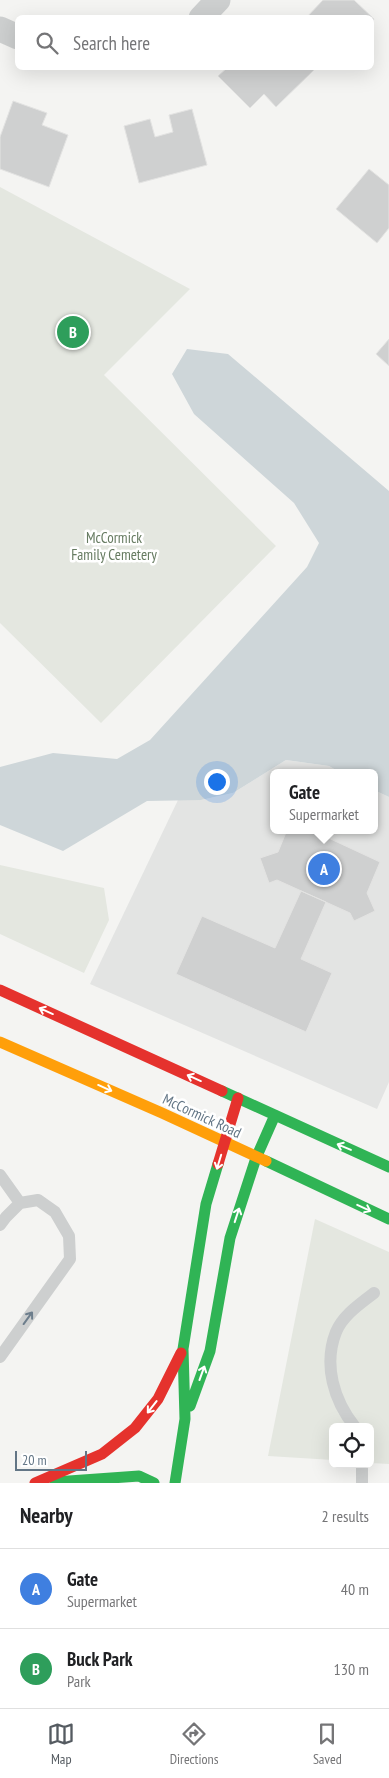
<!DOCTYPE html>
<style>
body{margin:0;font-family:"PT Sans Narrow",sans-serif;background:#f6f6f6;color:#202124}
.controls{position:absolute;right:15px;bottom:15px;display:grid;overflow:hidden;border-radius:8px;box-shadow:0 5px 20px #0002}
.controls button{width:45px;height:45px;display:grid;place-items:center;padding:0;border:0;border-bottom:1px solid #e0e0e0;background:#fff;color:#202124;font:25px sans-serif}
.scale{position:absolute;left:15px;bottom:12px;width:72px;box-sizing:border-box;padding-left:5px;border:2px solid #627585;border-top:0;font-size:14px;line-height:18px;white-space:nowrap;color:#627585;-webkit-text-stroke:4px #fff;paint-order:stroke}
.you{position:absolute;left:216px;top:781px;width:18px;height:18px;margin:-12px;border:4px solid #fff;border-radius:50%;background:#1a73e8;box-shadow:0 0 0 8px #1a73e833}
.badge{display:grid;place-items:center;width:32px;height:32px;border-radius:50%;background:#555b61;color:#fff;font-size:16px;font-weight:700}
.pin{position:absolute;translate:-50% -50%;border:2px solid #fff;box-shadow:0 1px 5px #0006}
.popup{position:absolute;left:270px;top:769px;width:108px;height:65px;box-sizing:border-box;display:grid;place-content:center;border-radius:8px;background:#fff;filter:drop-shadow(0 1px 4px #0005);font-size:16px;white-space:nowrap;color:#757577}
.popup b{font-size:19px;color:#202124}
.popup::after{content:'';position:absolute;left:50%;top:100%;margin-left:-10px;border:10px solid transparent;border-top-color:#fff}
.list{margin:0;padding:0;list-style:none}
h2{display:flex;justify-content:space-between;align-items:center;height:65px;margin:0;padding:0 20px;font-size:21px}
h2 small{font-size:16px;font-weight:400;color:#757577}
.list li{display:grid;grid-template-columns:32px 1fr auto;gap:15px;align-items:center;box-sizing:border-box;height:80px;padding:0 20px;border-top:1px solid #e0e0e0}
.list b{display:block;font-size:19px;white-space:nowrap}
.list p{margin:0;font-size:16px;white-space:nowrap;color:#757577}
.list em{font-size:16px;font-style:normal;color:#757577}
.icon{flex:none;width:28px;height:28px;fill:none;stroke:currentColor;stroke-width:2;stroke-linecap:round;stroke-linejoin:round}
.map{position:relative;flex:none;width:389px;height:1483px;overflow:hidden}
.search{position:absolute;background:#fff;box-shadow:0 5px 20px #0002;left:15px;right:15px;top:15px;height:55px;display:flex;align-items:center;gap:12px;box-sizing:border-box;padding:0 18px;border-radius:8px;color:#757577;font-size:19px}
.sheet{height:225px;background:#fff}
nav{display:flex;justify-content:space-around;align-items:center;box-sizing:border-box;height:70px;border-top:1px solid #e0e0e0;background:#fff;font-size:14px;color:#757577}
nav a{display:grid;justify-items:center;gap:2px}
nav .on{color:#555b61}
.map>svg:first-child{display:block}
.built{fill:#e3e4e3}
.green{fill:#e4e7e0}
.water{fill:#ced6d9}
.building{fill:#cfd0d0;stroke:#e3e3e2}
.lines{fill:none;stroke-linecap:round;stroke-linejoin:round}
.lane{stroke:#cdcfcf;stroke-width:12}
.street{stroke:#cdcfcf;stroke-width:25}
.fast{stroke:#30b455;stroke-width:11}
.slow{stroke:#ff9f0a;stroke-width:11}
.jam{stroke:#e5322d;stroke-width:11}
.oneway{stroke:#fff}
.oneway2{stroke:#6d7e8c}
.labels{text-anchor:middle;stroke-width:5;stroke-linejoin:round;paint-order:stroke}
.park-label{font-size:15px;fill:#667b61;stroke:#fff}
.street-label{font-size:15px;fill:#627585;stroke:#fff}
</style>
<div class="map">
<svg width="389" height="1483" viewBox="0 0 389 1483">
<rect width="100%" height="100%" fill="#f4f4f2"/>
<path class="built" d="M 286,760 L 329,766 L 341,773 L 274,773 L 274,830 L 374,830 L 374,790 L 389,797 L 389,1082 L 377,1109 L 90,984 L 178,800 L 201,800 L 233,793 Z"/>
<path class="green" d="M 0,187 L 190,289 L 104,375 L 276,546 L 101,723 L 0,623 Z
M 0,865 L 104,888 L 109,920 L 84,973 L 0,934 Z
M 315,1219 L 389,1252 L 389,1464 L 370,1463 L 370,1427 L 333,1427 L 333,1460 L 268,1456 Z"/>
<path class="water" d="M 187,349 L 228,354 L 389,491 L 389,797 L 374,790 L 374,773 L 341,773 L 329,766 L 286,760 L 233,793 L 201,800 L 147,801 L 63,851 L 0,825 L 0,767 L 53,753 L 117,759 L 150,740 L 307,567 L 319,543 L 294,503 L 194,414 L 172,374 Z"/>
<path class="building" d="M 323,0 L 354,0 L 374,19 L 372,22 L 372,18 L 306,18 Z
M 227,68 L 316,68 L 276,107 L 264,94 L 250,108 L 218,76 Z
M 13,101 L 47,113 L 42,125 L 68,135 L 49,187 L 0,169 L 0,137 Z
M 192,109 L 207,165 L 139,183 L 124,126 L 150,119 L 155,137 L 173,132 L 169,115 Z
M 369,169 L 389,185 L 389,228 L 377,243 L 336,209 Z
M 389,339 L 389,366 L 376,354 Z
M 287,830 L 324,830 L 322,835 L 380,862 L 367,893 L 375,911 L 354,921 L 350,913 L 277,880 L 269,883 L 260,858 L 278,852 Z
M 301,891 L 326,902 L 301,959 L 332,973 L 306,1032 L 176,974 L 202,916 L 275,948 Z"/>
<g class="lines">
<path class="lane" d="M 0,1175 L 20,1203
M 0,1225 L 6,1217 L 20,1203 L 38,1200 L 55,1212 L 69,1236 L 70,1259 L 0,1357
M 355,1427 C 334,1401 323,1365 336,1332 C 343,1315 360,1304 374,1293
M 362,1483 L 362,1464"/>
<path class="street" d="M 201,18 L 218,0
M 0,29 L 18,37"/>
<path class="fast" d="M 222,1091 L 389,1167
M 266,1161 L 389,1219
M 190,1406 L 210,1351 L 230,1238 L 256,1158 L 275,1115
M 55,1482 L 139,1476 L 154,1483
M 175,1483 L 185,1419 L 183,1349 L 206,1204 L 218,1164"/>
<path class="slow" d="M 0,1042 L 162,1113 L 266,1161"/>
<path class="jam" d="M 0,990 L 222,1091
M 218,1164 L 238,1098
M 35,1483 L 102,1454 L 135,1428 L 158,1399 L 181,1353"/>
</g>
<defs><path id="oneway-shaft" d="M-6 0H5M1.5-3L5.5 0L1.5 3" fill="none" stroke-width="1.6" stroke-linecap="round" stroke-linejoin="round" transform="scale(1.25)"/></defs>
<g class="oneway">
<use href="#oneway-shaft" transform="translate(46 1011) rotate(-156)"/>
<use href="#oneway-shaft" transform="translate(194 1078) rotate(-156)"/>
<use href="#oneway-shaft" transform="translate(105 1088) rotate(24)"/>
<use href="#oneway-shaft" transform="translate(344 1147) rotate(-157)"/>
<use href="#oneway-shaft" transform="translate(219 1162) rotate(107)"/>
<use href="#oneway-shaft" transform="translate(364 1208) rotate(25)"/>
<use href="#oneway-shaft" transform="translate(237 1215) rotate(-72)"/>
<use href="#oneway-shaft" transform="translate(202 1373) rotate(-70)"/>
<use href="#oneway-shaft" transform="translate(152 1407) rotate(128)"/>
</g>
<use class="oneway2" href="#oneway-shaft" transform="translate(28 1318) rotate(-54)"/>
<g class="labels">
<g class="park-label">
<text x="114" y="543">McCormick<tspan x="114" dy="17">Family Cemetery</tspan></text>
</g>
<g class="street-label">
<text transform="translate(202 1116) rotate(25)" y="5">McCormick Road</text>
</g>
</g>
</svg>
<div class="controls">
<button><svg class="icon" aria-label="locate" viewBox="0 0 24 24"><circle cx="12" cy="12" r="6"/><path d="M12 2v4M12 18v4M2 12h4M18 12h4"/></svg></button>
</div>
<div class="scale">20 m</div>
<div class="you"></div>
<div class="pin badge" style="left:324px;top:869px;background:#3f7fe0">A</div>
<div class="popup"><b>Gate</b>Supermarket</div>
<div class="pin badge" style="left:73px;top:332px;background:#2e9e5b">B</div>
<div class="search"><svg class="icon" aria-label="search" viewBox="0 0 24 24"><circle cx="10" cy="10" r="6"/><path d="M15 15l6 6"/></svg>Search here</div>
</div>
<section class="sheet">
<h2>Nearby<small>2 results</small></h2>
<ul class="list">
<li><span class="badge" style="background:#3f7fe0">A</span><div><b>Gate</b><p>Supermarket</p></div><em>40 m</em></li>
<li><span class="badge" style="background:#2e9e5b">B</span><div><b>Buck Park</b><p>Park</p></div><em>130 m</em></li>
</ul>
</section>
<nav>
<a class="on"><svg class="icon" aria-label="map" viewBox="0 0 24 24"><path d="M3 6l6-2 6 2 6-2v14l-6 2-6-2-6 2zM9 4v14M15 6v14"/></svg>Map</a>
<a><svg class="icon" aria-label="directions" viewBox="0 0 24 24"><path d="M12 3l9 9-9 9-9-9zM9 14v-3h6M13 9l2 2-2 2"/></svg>Directions</a>
<a><svg class="icon" aria-label="saved" viewBox="0 0 24 24"><path d="M7 4h10v16l-5-4-5 4z"/></svg>Saved</a>
</nav>
